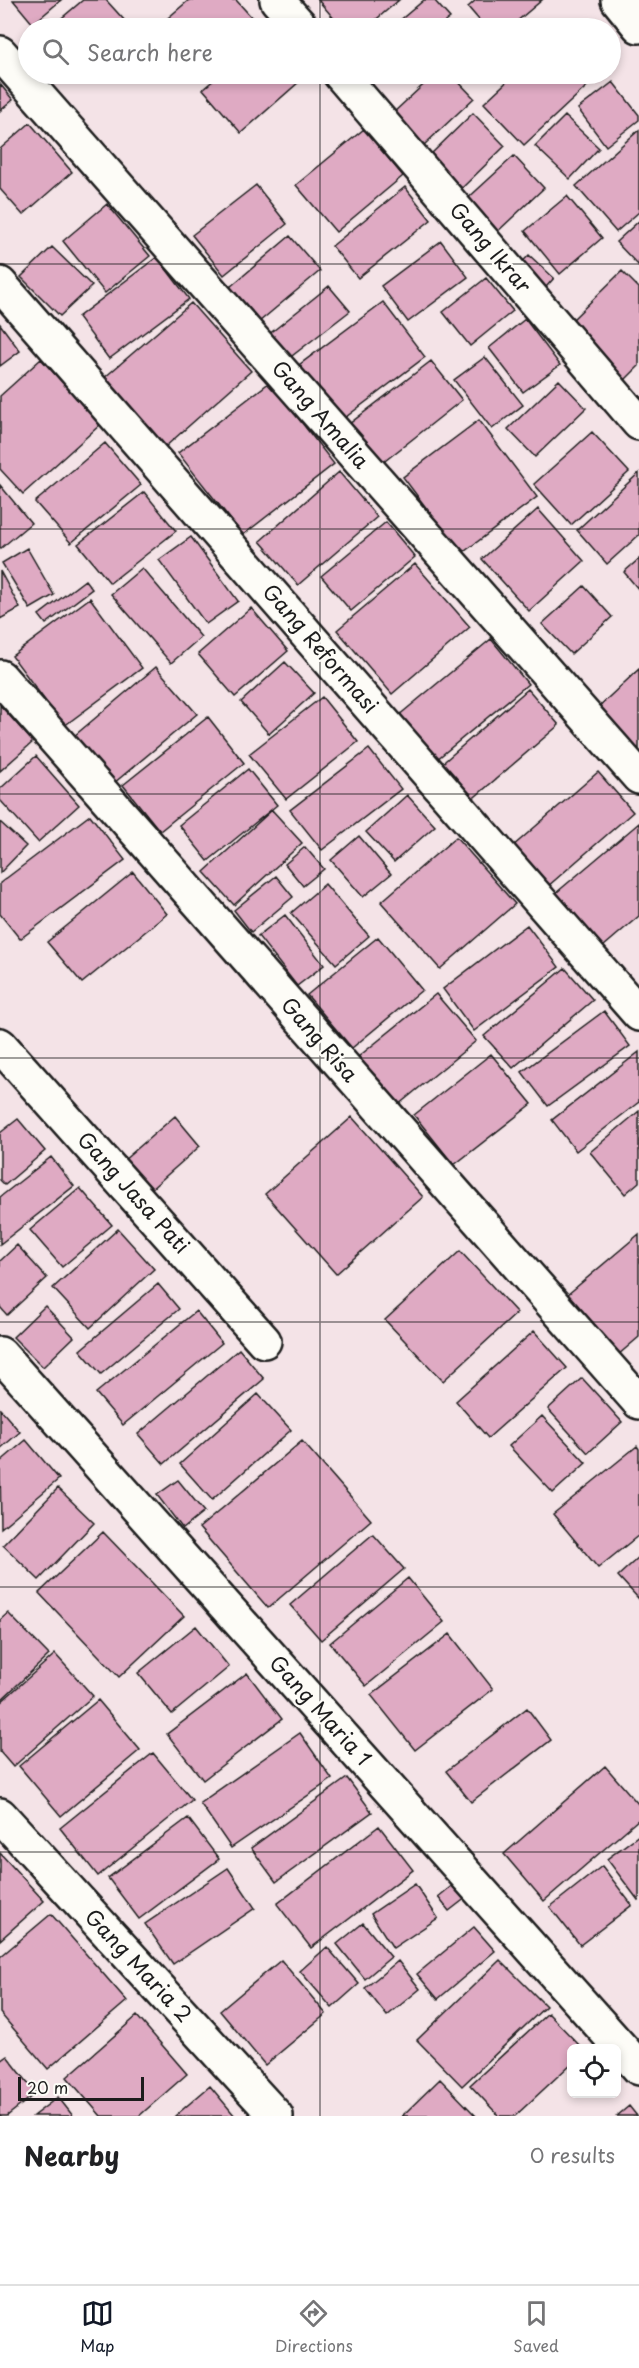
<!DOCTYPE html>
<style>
body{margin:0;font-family:"Playpen Sans",sans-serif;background:#f6f6f6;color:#202124}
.controls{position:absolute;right:18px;bottom:18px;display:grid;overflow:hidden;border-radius:9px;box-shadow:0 3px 9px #0003}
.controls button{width:54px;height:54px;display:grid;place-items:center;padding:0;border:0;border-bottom:2px solid #e0e0e0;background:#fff;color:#202124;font:30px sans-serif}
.scale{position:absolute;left:18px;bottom:15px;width:126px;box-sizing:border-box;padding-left:6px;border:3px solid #1c1c1c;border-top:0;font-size:16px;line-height:21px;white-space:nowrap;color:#1c1c1c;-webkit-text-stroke:4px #fdfcf7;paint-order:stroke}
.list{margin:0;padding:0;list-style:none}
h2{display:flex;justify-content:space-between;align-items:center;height:78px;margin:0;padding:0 24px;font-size:26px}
h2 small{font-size:20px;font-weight:400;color:#757577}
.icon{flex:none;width:33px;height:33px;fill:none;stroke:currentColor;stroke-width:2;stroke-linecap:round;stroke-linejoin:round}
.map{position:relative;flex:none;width:639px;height:2116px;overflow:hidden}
.search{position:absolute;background:#fff;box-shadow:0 3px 9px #0003;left:18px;right:18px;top:18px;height:66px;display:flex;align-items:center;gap:15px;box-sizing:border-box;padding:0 21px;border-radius:33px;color:#757577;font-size:22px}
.sheet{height:168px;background:#fff}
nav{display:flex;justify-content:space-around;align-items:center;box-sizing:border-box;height:84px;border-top:2px solid #e0e0e0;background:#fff;font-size:16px;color:#757577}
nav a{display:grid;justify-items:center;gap:3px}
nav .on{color:#111827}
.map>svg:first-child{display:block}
.building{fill:#dfaac3;stroke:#1c1c1c;stroke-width:1.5}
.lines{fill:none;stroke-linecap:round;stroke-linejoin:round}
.street-casing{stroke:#1c1c1c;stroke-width:38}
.street{stroke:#fdfcf7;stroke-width:33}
.grid{fill:none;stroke:#1c1c1c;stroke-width:1.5;stroke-opacity:0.55}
.labels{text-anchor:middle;stroke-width:4.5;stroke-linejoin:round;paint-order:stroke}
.street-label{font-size:21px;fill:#1c1c1c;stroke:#fdfcf7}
</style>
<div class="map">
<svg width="639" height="2116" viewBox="0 0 639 2116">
<rect width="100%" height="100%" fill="#f4e3e7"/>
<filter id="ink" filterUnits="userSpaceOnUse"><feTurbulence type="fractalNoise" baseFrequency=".0167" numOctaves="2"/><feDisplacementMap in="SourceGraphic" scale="12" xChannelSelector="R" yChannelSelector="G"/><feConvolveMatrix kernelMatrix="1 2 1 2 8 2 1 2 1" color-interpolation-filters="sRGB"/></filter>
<g filter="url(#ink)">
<path class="building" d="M 13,0 L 61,0 L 33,24 Z
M 83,0 L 106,0 L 125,21 L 116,28 L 50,28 Z
M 189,0 L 236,0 L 255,21 L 246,28 L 167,28 L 162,23 Z
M 318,0 L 399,0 L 366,28 L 342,28 Z
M 424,0 L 434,0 L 450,18 L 437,28 L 391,28 Z
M 476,0 L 542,0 L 509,28 L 486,28 L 468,7 Z
M 221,74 L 308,74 L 241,133 L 203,89 Z
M 369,74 L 385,74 L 376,81 Z
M 435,74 L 451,74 L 474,98 L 424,145 L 393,113 Z
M 515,74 L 600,74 L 524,145 L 484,103 Z
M 613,82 L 639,115 L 639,120 L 606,146 L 578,109 Z
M 0,84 L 13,100 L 0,111 Z
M 473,113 L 505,146 L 462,188 L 429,156 Z
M 565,116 L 599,148 L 570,179 L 535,146 Z
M 30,123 L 72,172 L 23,215 L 0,189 L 0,149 Z
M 364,129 L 403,176 L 336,232 L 296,185 Z
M 639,130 L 639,212 L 616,232 L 576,186 Z
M 514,156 L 544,188 L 496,233 L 465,201 Z
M 256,185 L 287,224 L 224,275 L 192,235 Z
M 405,187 L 431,220 L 358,278 L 332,246 Z
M 567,196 L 602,238 L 560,274 L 525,231 Z
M 107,204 L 150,256 L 105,293 L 63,241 Z
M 639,221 L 639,266 L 616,242 Z
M 290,236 L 320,271 L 253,327 L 224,292 Z
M 441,241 L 468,277 L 408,322 L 381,286 Z
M 52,247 L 92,286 L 60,316 L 21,277 Z
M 529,255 L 554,278 L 540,294 L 514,271 Z
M 157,257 L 189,299 L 109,359 L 78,317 Z
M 622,271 L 639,288 L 639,366 L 624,381 L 568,324 Z
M 486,278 L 513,311 L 470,346 L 443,312 Z
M 329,286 L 350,311 L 288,359 L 268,335 Z
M 383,302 L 425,357 L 338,423 L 295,368 Z
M 191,303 L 251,371 L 165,447 L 104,378 Z
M 525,319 L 560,365 L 523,392 L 489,348 Z
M 0,324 L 20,351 L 0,366 Z
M 485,357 L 523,405 L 492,429 L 454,380 Z
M 41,359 L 101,424 L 23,494 L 0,469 L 0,396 Z
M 431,361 L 462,400 L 376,468 L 344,428 Z
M 559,380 L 586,408 L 535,457 L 508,429 Z
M 270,382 L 334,464 L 243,535 L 178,453 Z
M 479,420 L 537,497 L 461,554 L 403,477 Z
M 592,432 L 629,472 L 571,525 L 534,484 Z
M 105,443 L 141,485 L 71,543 L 35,502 Z
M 339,472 L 377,517 L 298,585 L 260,541 Z
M 639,473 L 639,535 L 607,564 L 577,530 Z
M 0,485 L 31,523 L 0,549 Z
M 144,492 L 176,531 L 110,583 L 78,544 Z
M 538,509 L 584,561 L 529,611 L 482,559 Z
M 386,522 L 415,557 L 351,611 L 321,576 Z
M 191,537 L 238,601 L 206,624 L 159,560 Z
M 27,548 L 54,595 L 30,609 L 2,563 Z
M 639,559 L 639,590 L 624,572 Z
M 415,564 L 470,627 L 392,694 L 337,630 Z
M 142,568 L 201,637 L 171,663 L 111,594 Z
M 0,571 L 20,608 L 0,619 Z
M 85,580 L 92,589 L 46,624 L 39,615 Z
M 584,586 L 612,617 L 571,654 L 542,624 Z
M 90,598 L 142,668 L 64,726 L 12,656 Z
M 251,608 L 288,651 L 235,697 L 198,654 Z
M 491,639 L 528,684 L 436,760 L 398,716 Z
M 285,662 L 314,693 L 269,734 L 241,702 Z
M 156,667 L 197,714 L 114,783 L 74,736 Z
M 639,669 L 639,759 L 594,711 Z
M 528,689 L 559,725 L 469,802 L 438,767 Z
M 322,697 L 358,742 L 286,799 L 249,754 Z
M 0,705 L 33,742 L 0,771 Z
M 208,717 L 244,763 L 160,831 L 123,785 Z
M 369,749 L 401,789 L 322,850 L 290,810 Z
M 36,756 L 79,805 L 38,842 L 0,800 L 0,789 Z
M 248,769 L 277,805 L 208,861 L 179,825 Z
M 598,772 L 633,812 L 547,887 L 512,847 Z
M 407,795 L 435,826 L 394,862 L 366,832 Z
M 272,810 L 302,843 L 234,905 L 204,872 Z
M 90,815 L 125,860 L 20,939 L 0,914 L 0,883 Z
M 0,822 L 26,846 L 0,873 Z
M 639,823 L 639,916 L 597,952 L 550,898 Z
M 359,836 L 391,874 L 363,897 L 331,860 Z
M 456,837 L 515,904 L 440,969 L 381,902 Z
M 305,847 L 324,869 L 303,886 L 285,864 Z
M 133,872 L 167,914 L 82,983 L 47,942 Z
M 276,876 L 293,897 L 251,932 L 234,910 Z
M 325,884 L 369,936 L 336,964 L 291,913 Z
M 285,915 L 324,965 L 297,986 L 258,936 Z
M 527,925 L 559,967 L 474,1031 L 443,989 Z
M 378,937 L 422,990 L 352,1048 L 307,995 Z
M 565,968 L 593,1000 L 513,1068 L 484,1036 Z
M 436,994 L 476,1041 L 398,1105 L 358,1057 Z
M 604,1011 L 630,1046 L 548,1106 L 522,1072 Z
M 639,1052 L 639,1102 L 576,1151 L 552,1120 Z
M 491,1054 L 532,1104 L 454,1165 L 414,1115 Z
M 639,1111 L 639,1182 L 625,1194 L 590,1152 Z
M 175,1116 L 200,1146 L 150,1190 L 123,1161 Z
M 352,1117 L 423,1197 L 336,1274 L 265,1194 Z
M 18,1119 L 45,1151 L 5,1185 L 0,1180 L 0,1133 Z
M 51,1157 L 74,1186 L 0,1244 L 0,1197 Z
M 80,1188 L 112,1225 L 62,1267 L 30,1230 Z
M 118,1229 L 154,1269 L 90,1328 L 53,1288 Z
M 639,1234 L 639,1337 L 618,1355 L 567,1295 Z
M 17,1245 L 47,1278 L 7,1315 L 0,1307 L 0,1261 Z
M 460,1251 L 517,1313 L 443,1381 L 385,1320 Z
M 158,1284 L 179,1309 L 101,1374 L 80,1350 Z
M 45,1306 L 74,1337 L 43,1367 L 13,1337 Z
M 196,1311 L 222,1343 L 123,1425 L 96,1393 Z
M 534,1331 L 567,1368 L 488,1438 L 456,1401 Z
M 239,1349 L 264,1379 L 164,1464 L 138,1434 Z
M 582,1378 L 622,1422 L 588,1453 L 548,1409 Z
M 258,1394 L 291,1430 L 212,1500 L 180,1464 Z
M 0,1409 L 20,1432 L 0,1449 Z
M 542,1416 L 586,1463 L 553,1493 L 509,1446 Z
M 26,1440 L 59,1479 L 1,1528 L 0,1462 Z
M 302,1441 L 371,1520 L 268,1608 L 199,1528 Z
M 637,1446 L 639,1449 L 639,1535 L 598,1568 L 553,1514 Z
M 178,1480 L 204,1512 L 183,1529 L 157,1495 Z
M 58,1488 L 94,1523 L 39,1580 L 3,1545 Z
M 103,1532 L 184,1616 L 119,1677 L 39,1593 Z
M 373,1534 L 404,1569 L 321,1640 L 290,1605 Z
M 639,1557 L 639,1599 L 618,1576 Z
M 408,1578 L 444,1622 L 366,1686 L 330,1643 Z
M 8,1613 L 49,1655 L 0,1701 L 0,1620 Z
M 196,1626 L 229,1667 L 172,1714 L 138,1673 Z
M 450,1634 L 493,1689 L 415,1750 L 371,1695 Z
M 55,1654 L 93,1696 L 13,1767 L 0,1752 L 0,1703 Z
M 247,1673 L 282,1719 L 203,1780 L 167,1734 Z
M 98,1700 L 140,1750 L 61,1816 L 19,1766 Z
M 527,1708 L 551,1740 L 471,1802 L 446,1771 Z
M 300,1733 L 332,1779 L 231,1848 L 200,1803 Z
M 153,1753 L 192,1800 L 98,1876 L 60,1828 Z
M 605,1766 L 639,1805 L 639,1819 L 544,1901 L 504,1854 Z
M 347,1778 L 372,1812 L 276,1882 L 251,1848 Z
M 188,1818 L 219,1859 L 139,1919 L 108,1878 Z
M 379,1826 L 413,1870 L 311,1948 L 277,1904 Z
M 639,1835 L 639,1899 L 638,1900 L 607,1859 Z
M 0,1853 L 44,1901 L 0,1940 Z
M 602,1866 L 632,1905 L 580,1945 L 550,1907 Z
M 228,1868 L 255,1908 L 173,1964 L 145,1924 Z
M 459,1880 L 471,1894 L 449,1911 L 438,1897 Z
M 415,1884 L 438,1918 L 393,1948 L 371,1914 Z
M 51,1914 L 127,2001 L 48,2069 L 0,2013 L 0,1957 Z
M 363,1923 L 391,1957 L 365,1979 L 337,1944 Z
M 474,1927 L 495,1951 L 438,1999 L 417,1974 Z
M 327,1947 L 359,1984 L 332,2008 L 300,1971 Z
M 281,1960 L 326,2014 L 265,2065 L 220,2011 Z
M 500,1960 L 546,2006 L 462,2086 L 417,2040 Z
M 398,1961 L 420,1989 L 387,2016 L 365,1988 Z
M 548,2013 L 582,2048 L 572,2048 L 572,2063 L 515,2116 L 499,2116 L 470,2085 Z
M 137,2016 L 187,2074 L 139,2116 L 101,2116 L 67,2077 Z
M 7,2056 L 36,2093 L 7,2116 L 0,2116 L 0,2061 Z
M 440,2079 L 476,2116 L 402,2116 Z
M 210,2086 L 235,2116 L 175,2116 Z
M 58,2097 L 73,2116 L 33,2116 Z
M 629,2106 L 637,2116 L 617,2116 Z"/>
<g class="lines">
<defs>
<path id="street" d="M 277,0 L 302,28
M 618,0 L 639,26
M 0,53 L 639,777
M 340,74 L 639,423
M 0,284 L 639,1014
M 0,677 L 639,1402
M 0,1045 L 264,1341
M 0,1354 L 639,2068
M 0,1815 L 276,2116"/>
</defs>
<use href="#street" class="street-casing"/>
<use href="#street" class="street"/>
</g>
</g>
<path class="grid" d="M 320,0 L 320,28M 320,74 L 320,2116M 0,264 L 639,264M 0,529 L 639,529M 0,794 L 639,794M 0,1058 L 639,1058M 0,1322 L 639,1322M 0,1587 L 639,1587M 0,1852 L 639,1852"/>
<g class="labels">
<g class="street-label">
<text transform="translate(490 248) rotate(49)" y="7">Gang Ikrar</text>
<text transform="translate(320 415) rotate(49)" y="7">Gang Amalia</text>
<text transform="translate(320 649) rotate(49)" y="7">Gang Reformasi</text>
<text transform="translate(319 1040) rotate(49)" y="7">Gang Risa</text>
<text transform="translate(133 1193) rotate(48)" y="7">Gang Jasa Pati</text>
<text transform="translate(320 1711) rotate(48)" y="7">Gang Maria 1</text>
<text transform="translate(138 1966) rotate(47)" y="7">Gang Maria 2</text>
</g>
</g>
</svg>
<div class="controls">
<button><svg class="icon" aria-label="locate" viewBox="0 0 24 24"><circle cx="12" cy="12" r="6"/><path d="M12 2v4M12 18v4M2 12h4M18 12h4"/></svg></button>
</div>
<div class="scale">20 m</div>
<div class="search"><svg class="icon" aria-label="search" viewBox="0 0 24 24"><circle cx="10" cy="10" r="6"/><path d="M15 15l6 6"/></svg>Search here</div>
</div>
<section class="sheet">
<h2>Nearby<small>0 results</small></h2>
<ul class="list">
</ul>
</section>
<nav>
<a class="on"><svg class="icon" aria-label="map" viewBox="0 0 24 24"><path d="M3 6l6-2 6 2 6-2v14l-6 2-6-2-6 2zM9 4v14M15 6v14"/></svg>Map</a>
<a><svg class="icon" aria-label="directions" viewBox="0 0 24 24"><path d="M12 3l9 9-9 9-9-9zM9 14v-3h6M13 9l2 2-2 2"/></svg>Directions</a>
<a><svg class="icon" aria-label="saved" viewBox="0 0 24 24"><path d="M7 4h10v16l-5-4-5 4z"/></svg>Saved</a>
</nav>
